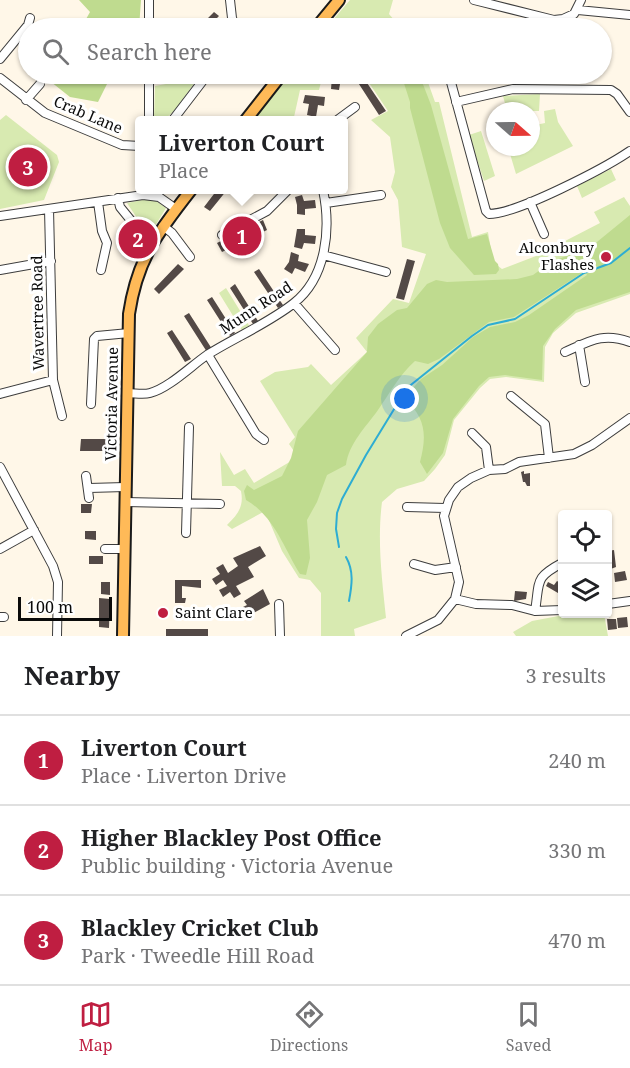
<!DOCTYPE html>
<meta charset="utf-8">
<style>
body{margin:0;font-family:"Noto Serif",serif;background:#f6f6f6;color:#202124}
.controls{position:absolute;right:18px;bottom:18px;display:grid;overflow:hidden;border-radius:6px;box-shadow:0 2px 4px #0004}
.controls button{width:54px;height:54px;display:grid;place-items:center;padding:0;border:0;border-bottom:2px solid #e0e0e0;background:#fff;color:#202124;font:30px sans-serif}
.compass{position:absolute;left:486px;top:102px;width:54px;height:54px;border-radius:50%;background:#fff;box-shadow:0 2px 4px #0004;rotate:110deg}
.scale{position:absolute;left:18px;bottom:15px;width:94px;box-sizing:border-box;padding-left:6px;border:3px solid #0a0a0a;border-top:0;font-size:16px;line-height:21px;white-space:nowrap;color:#0a0a0a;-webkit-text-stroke:4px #fff;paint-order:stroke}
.you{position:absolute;left:405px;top:399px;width:21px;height:21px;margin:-15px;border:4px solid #fff;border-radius:50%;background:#1a73e8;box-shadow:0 0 0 9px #1a73e833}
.badge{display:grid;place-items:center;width:39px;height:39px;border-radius:50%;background:#bf1e41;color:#fff;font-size:20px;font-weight:700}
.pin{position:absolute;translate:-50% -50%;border:3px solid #fff;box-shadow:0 2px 6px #0006}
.popup{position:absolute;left:135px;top:116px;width:213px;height:78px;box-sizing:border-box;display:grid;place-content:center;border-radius:6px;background:#fff;filter:drop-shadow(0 2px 4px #0005);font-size:20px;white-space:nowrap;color:#757577}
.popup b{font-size:22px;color:#202124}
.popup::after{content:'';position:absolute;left:50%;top:100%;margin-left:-12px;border:12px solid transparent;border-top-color:#fff}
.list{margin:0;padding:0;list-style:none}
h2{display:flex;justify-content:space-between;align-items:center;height:78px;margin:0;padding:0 24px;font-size:26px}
h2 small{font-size:20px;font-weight:400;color:#757577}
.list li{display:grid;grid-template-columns:39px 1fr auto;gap:18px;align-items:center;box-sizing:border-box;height:90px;padding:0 24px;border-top:2px solid #e0e0e0}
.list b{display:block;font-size:22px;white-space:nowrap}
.list p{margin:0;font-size:20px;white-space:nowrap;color:#757577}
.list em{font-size:20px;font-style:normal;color:#757577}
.icon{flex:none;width:33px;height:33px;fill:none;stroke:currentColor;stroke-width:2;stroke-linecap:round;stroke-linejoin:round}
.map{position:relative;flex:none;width:630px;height:636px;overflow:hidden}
.search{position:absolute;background:#fff;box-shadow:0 2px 4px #0004;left:18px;right:18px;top:18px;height:66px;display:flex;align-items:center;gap:15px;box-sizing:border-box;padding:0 21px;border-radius:33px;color:#757577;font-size:22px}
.sheet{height:348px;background:#fff}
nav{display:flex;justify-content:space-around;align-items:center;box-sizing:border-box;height:84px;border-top:2px solid #e0e0e0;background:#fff;font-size:16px;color:#757577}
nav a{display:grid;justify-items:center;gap:3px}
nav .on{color:#bf1e41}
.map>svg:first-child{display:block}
.green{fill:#d8eab1}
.forest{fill:#bfdb8f}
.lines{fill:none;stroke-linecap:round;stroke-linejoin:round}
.stream{stroke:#2eadd2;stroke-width:2}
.building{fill:#534946}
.minor-casing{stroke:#3d3d3d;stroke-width:10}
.major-casing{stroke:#1b1b1b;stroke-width:14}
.minor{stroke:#fff;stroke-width:8}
.major{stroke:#ffba58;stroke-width:10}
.poi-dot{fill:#bf1e41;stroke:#fff;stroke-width:2}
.labels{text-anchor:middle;stroke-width:6;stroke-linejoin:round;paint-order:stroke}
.street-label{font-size:15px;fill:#0a0a0a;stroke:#fff}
.poi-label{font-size:15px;fill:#0a0a0a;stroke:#fff;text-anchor:end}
</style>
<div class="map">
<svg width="630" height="636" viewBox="0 0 630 636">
<rect width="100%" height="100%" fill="#fff7e8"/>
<path class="green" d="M 350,0 L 393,0 L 389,14 L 401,28 L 326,28 Z
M 197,74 L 201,74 L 175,110 L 164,120 L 154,120 L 155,86 L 182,81 Z
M 290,74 L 323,74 L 319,90 L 300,90 L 294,117 L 273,117 L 272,120 L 254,120 Z
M 363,74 L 425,74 L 435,102 L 439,102 L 472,237 L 488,232 L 493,262 L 502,269 L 536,256 L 600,223 L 594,212 L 624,197 L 630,206 L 630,294 L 576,313 L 553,333 L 545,347 L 544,382 L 506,377 L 490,379 L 480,388 L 454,420 L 445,455 L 435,469 L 424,481 L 397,489 L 382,502 C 377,541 382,579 386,618 L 354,629 L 355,636 L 321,636 L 321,593 L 310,580 L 299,578 L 282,551 L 265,511 L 232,529 L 227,525 C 238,514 244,507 241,491 L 235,486 L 222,486 L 220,452 L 234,475 L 245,469 L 254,483 L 298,457 L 289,444 L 295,437 L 260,381 L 275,372 L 308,367 L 311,364 L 331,385 L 367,352 L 356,338 L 393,299 L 409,303 L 426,254 L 402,247 L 398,200 L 391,187 L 395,172 L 390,137 L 371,120 L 388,111 Z
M 540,94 L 539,111 L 507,111 L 503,96 Z
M 555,109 L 558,122 L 573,146 L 516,174 L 508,147 L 531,147 L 531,126 L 545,123 L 544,111 Z
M 6,115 L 57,155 L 59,162 L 44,200 L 0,209 L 0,120 Z
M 481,131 L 495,176 L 484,181 L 469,135 Z
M 611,169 L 616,180 L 582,198 L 577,186 Z
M 152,198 L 166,208 L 149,236 L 127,203 Z
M 226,288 L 250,327 L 243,332 L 219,293 Z
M 569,614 L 604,614 L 608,636 L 516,636 L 513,632 L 532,621 Z"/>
<path class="forest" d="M 79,0 L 141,0 L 139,28 L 53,28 L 55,27 L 81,28 L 90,12 Z
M 41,74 L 112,74 L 98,102 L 70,97 Z
M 401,74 L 419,74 L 431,105 L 468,239 L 487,234 L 495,261 L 498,264 L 499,270 L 496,274 L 474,275 L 450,248 L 440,223 L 410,108 L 410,102 Z
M 630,215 L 630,292 L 576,310 L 555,329 L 543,346 L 542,380 L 505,375 L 489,377 L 479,386 L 453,419 L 443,453 L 427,474 L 420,462 C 427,435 426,418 404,398 L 421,379 L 442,365 L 473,337 L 490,327 L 515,322 L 529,315 L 587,275 L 585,271 L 514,317 L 489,322 L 439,359 L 428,364 L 415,361 C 399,375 390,393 378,410 C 366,427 349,443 346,465 L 327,475 L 317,502 L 307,520 L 310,558 L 306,575 L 300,574 C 284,548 274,516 246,500 L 244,491 L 247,485 L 254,490 L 282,476 L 291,458 L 298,431 L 367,352 L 368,337 L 378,324 L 397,310 L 407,308 L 427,284 L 436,280 L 447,282 L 517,279 L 533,275 L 551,262 L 592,246 Z"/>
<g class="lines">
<path class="stream" d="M 339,547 L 336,529 L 337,513 L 342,499 L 366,455 L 407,388 L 472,336 L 488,325 L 515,319 L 584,273 L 611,263 L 630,248
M 346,557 C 354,571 352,585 349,601"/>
</g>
<path class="building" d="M 214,12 L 219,16 L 212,23 L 217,28 L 209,28 L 203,23 Z
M 327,74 L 348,74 L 347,79 L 341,78 L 339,90 L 331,89 L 332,77 L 326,77 Z
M 363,77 L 386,111 L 379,115 L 357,81 Z
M 305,95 L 325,97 L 324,106 L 318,105 L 316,117 L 307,115 L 309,104 L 303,103 Z
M 217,190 L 227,190 L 210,211 L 204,207 Z
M 302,195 L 304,201 L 315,200 L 316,208 L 305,209 L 305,215 L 297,214 L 297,205 L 295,197 Z
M 263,220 L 267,230 L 222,252 L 217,243 Z
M 297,229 L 305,229 L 305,235 L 316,236 L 315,244 L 304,243 L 302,249 L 294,247 Z
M 291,252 L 299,255 L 298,261 L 309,264 L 305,272 L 295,268 L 292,274 L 284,269 L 289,262 Z
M 407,259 L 415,261 L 404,300 L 396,298 Z
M 178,264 L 184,269 L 159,294 L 154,289 Z
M 259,269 L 283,305 L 278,308 L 254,272 Z
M 235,284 L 258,321 L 253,324 L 230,288 Z
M 212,297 L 235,333 L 230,336 L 207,300 Z
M 189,313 L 212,349 L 207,352 L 184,316 Z
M 172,330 L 191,359 L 185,362 L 167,333 Z
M 81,439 L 112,439 L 112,451 L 80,451 Z
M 524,471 L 524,474 L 530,473 L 530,486 L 527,486 L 525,482 L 523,482 L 521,472 Z
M 81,504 L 92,504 L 91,513 L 81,513 Z
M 85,531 L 96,531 L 96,540 L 85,539 Z
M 260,546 L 266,556 L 248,567 L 254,577 L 236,586 L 241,594 L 234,598 L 230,592 L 223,597 L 219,590 L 227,586 L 223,580 L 216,585 L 212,579 L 220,574 L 216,568 L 223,564 L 228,573 L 238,566 L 233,558 Z
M 614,550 L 616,567 L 608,570 L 608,551 Z
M 89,556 L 103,556 L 103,564 L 89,564 Z
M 625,571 L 627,580 L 615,582 L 614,573 Z
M 175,580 L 201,580 L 201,588 L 182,586 L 182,598 L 186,598 L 185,603 L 175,603 Z
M 557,581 L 562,584 L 558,593 L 546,586 L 548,582 L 554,585 Z
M 101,582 L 110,582 L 110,595 L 101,594 Z
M 263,589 L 270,604 L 248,616 L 243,607 L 247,605 L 244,601 Z
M 515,591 L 527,592 L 526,599 L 514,601 Z
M 99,598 L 110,599 L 109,628 L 99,627 Z
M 627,617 L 628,627 L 618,628 L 617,618 Z
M 607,619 L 616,619 L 617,629 L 608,630 Z
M 166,629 L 208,629 L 208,636 L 166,636 Z"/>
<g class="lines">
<defs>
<path id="minor" d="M 230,0 L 232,18 L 236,28
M 474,0 L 554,20 L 563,19 L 574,14 L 581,0
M 578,10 L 630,15
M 149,28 L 149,0
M 0,59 L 28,25 L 30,18
M 449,75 L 486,211 L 489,214 C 517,214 605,168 630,151
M 0,78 L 45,113 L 122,145 L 140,146
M 26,100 L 40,84
M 456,102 L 513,89 L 611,90 L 617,94 L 630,112
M 149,121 L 149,74
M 172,121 L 208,74
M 336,121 L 355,107
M 118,198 L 120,207 L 146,239 L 152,242
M 98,202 L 102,231 L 107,243 L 101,270
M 530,202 L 544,234
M 326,203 L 381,195
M 49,209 L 53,380 L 62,416
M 0,216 L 143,195 L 159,197 L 176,209
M 163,226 L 172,233 L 190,257
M 222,235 L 267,211 L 288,190
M 323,255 L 386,272
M 0,270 L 51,261
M 294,303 L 335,350
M 579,345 L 585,382
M 565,352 C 590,341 603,332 630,342
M 208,355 L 256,434 L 264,440
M 127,393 C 135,393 143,395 150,393 C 169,388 191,366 207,355 C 234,338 269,323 294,303 C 327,277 331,228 323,190
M 0,394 L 53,380
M 511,396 L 545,424 L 549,458
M 91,404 L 94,339 L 97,336 L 129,333
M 472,433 L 486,447 L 489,470
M 0,467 L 53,566 L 58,582 L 57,636
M 86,476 L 89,498
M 89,488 L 125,487
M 125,502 L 220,504
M 407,507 L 445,508
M 186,533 L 189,427
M 0,549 L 34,530
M 105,549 L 124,549
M 414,564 L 435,570 L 456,567
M 455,599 L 459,582 L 444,516 L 449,500 L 458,487 L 471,478 L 489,470 L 505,469 L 519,462 L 574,454 L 592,445 L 630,418
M 279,604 L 280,636
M 608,604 L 630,601
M 535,611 C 540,581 534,578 562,563
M 0,617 L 4,617
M 406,636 L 438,620 L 455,599 L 476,604 L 512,605 L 535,611 L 562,610"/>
<path id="major" d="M 316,28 L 339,0
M 245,121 L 282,74
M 123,636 L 129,314 C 137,259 158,232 191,190"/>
</defs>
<use href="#minor" class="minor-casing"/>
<use href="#major" class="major-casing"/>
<use href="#minor" class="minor"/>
<use href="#major" class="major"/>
</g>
<g class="poi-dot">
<circle cx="606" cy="257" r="6"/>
<circle cx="163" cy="613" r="6"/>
</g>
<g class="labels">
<g class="street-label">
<text transform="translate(88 115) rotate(23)" y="5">Crab Lane</text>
<text transform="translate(256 308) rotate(-33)" y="5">Munn Road</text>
<text transform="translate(38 313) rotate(-91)" y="5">Wavertree Road</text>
<text transform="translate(112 404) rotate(-89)" y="5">Victoria Avenue</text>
</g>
<g class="poi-label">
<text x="594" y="253">Alconbury<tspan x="594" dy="17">Flashes</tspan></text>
<text x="175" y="618" text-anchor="start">Saint Clare</text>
</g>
</g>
</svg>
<div class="controls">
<button><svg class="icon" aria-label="locate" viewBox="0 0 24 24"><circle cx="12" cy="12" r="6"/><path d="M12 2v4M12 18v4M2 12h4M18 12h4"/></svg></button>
<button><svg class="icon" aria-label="layers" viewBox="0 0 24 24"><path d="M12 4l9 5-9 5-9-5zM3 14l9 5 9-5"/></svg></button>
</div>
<svg class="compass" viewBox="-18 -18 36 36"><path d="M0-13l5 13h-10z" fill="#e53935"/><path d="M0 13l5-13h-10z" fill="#757577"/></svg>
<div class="scale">100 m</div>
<div class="you"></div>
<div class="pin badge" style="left:242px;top:236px">1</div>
<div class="popup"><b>Liverton Court</b>Place</div>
<div class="pin badge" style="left:138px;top:239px">2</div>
<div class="pin badge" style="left:28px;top:167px">3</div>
<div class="search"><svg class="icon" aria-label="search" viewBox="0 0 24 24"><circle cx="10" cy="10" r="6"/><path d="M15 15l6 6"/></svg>Search here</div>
</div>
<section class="sheet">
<h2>Nearby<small>3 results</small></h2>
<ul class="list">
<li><span class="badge">1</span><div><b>Liverton Court</b><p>Place · Liverton Drive</p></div><em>240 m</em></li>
<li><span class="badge">2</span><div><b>Higher Blackley Post Office</b><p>Public building · Victoria Avenue</p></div><em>330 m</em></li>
<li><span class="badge">3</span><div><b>Blackley Cricket Club</b><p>Park · Tweedle Hill Road</p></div><em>470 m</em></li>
</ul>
</section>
<nav>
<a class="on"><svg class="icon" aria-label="map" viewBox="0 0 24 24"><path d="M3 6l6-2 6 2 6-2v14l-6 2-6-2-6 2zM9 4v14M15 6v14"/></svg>Map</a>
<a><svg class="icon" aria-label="directions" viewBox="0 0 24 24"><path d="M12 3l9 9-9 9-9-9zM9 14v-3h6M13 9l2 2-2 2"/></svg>Directions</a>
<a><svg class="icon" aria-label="saved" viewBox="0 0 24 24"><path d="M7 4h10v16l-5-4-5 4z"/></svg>Saved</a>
</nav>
